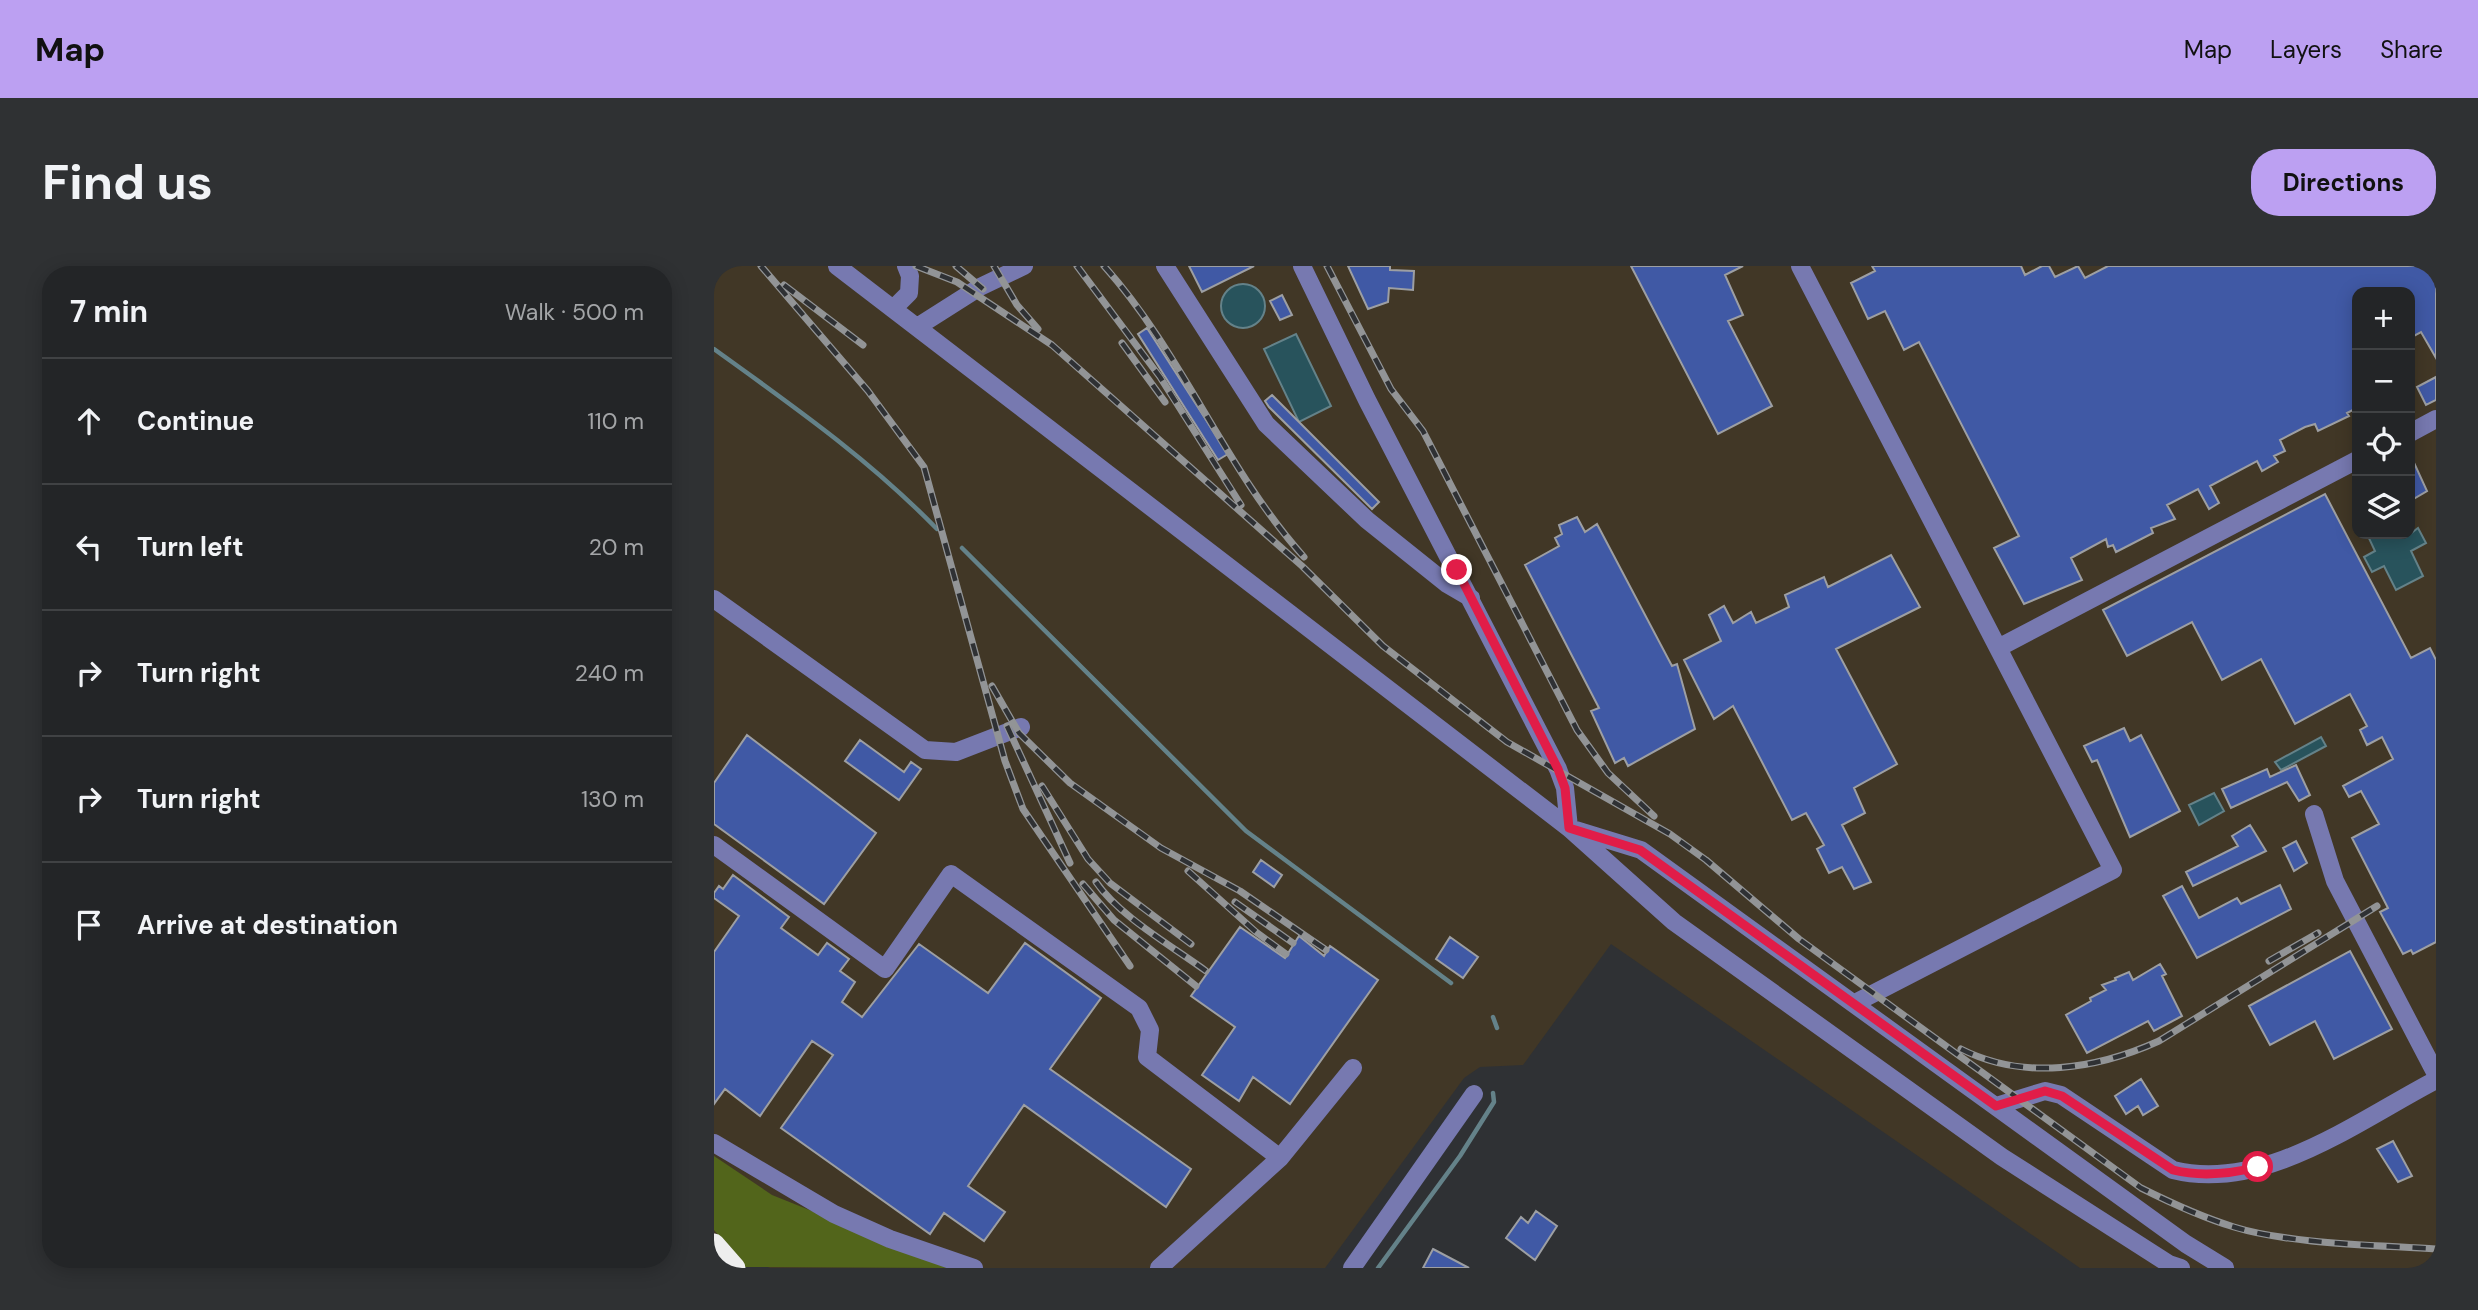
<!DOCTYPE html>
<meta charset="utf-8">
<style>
body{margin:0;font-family:"DM Sans",sans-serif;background:#2f3133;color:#f1f3f6}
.controls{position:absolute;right:21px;top:21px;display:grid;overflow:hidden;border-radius:14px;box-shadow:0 4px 18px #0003}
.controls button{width:63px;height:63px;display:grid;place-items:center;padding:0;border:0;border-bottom:2px solid #404244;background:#232527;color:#f1f3f6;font:35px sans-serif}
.stop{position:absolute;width:21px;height:21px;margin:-16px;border:5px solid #e11d48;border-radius:50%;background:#fff}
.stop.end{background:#e11d48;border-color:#fff;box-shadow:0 2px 7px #0008}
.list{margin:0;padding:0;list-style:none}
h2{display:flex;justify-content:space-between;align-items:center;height:91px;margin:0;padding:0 28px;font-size:30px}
h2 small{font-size:23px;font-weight:400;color:#a3a5a7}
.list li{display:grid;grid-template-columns:46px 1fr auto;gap:21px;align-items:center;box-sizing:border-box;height:126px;padding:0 28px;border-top:2px solid #404244}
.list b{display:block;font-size:26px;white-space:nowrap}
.list em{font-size:23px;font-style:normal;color:#a3a5a7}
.icon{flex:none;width:38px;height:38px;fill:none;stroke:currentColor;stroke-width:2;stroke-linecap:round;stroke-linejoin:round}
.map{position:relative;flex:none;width:1722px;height:1002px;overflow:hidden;border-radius:28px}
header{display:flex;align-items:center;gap:42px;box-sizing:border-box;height:98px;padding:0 35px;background:#bca0f2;color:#111}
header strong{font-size:33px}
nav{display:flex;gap:38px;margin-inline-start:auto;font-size:24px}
.intro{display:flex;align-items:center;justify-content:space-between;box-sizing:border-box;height:168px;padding:0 42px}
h1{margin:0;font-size:49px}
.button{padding:18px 32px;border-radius:28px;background:#bca0f2;color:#111;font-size:24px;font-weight:700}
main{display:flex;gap:42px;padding:0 42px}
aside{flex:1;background:#232527;border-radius:28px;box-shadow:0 4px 18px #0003}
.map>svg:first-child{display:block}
.industrial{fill:#413726;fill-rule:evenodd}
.forest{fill:#52651b}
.water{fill:#28535c;stroke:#648289;stroke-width:2}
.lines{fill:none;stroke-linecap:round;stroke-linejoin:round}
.stream{stroke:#648289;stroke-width:4.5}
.building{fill:#4059a5;stroke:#9d9fa3;stroke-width:2}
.minor{stroke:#7779b0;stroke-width:18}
.highway{stroke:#eee;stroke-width:21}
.rail-casing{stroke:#929496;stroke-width:7}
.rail{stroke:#2f3134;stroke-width:4.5;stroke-dasharray:13;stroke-linecap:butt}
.route{stroke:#e11d48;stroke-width:9}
</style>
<header>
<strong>Map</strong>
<nav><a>Map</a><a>Layers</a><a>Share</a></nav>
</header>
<div class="intro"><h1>Find us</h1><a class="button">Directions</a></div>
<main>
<aside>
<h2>7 min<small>Walk · 500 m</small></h2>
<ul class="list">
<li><svg class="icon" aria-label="ahead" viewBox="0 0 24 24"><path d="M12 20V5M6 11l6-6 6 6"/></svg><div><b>Continue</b></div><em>110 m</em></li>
<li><svg class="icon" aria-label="left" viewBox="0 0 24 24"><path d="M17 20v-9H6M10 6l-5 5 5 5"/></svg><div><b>Turn left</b></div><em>20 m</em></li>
<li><svg class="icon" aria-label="right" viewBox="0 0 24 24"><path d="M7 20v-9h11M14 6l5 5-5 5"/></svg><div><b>Turn right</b></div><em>240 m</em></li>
<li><svg class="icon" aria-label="right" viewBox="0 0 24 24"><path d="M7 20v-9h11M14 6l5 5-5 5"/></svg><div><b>Turn right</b></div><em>130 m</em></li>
<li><svg class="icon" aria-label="arrive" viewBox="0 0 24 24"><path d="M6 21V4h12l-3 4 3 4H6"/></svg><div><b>Arrive at destination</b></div></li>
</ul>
</aside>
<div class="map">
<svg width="1722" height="1002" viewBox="0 0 1722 1002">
<rect width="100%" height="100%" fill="#2f3134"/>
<path class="industrial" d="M 0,0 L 1722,0 L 1722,1002 L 1366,1002 L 897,678 L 809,799 L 766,801 L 750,812 L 611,1002 L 56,1002 L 0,975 ZM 1643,26 L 1696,26 L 1696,268 L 1643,268 Z"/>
<path class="forest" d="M 0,890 L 58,929 L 240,1002 L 31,1001 L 0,964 Z"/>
<path class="water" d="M507 40a22 22 0 1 1 44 0a22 22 0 1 1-44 0Z
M 582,68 L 617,140 L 585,156 L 550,83 Z
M 1704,262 L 1712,277 L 1697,285 L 1709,310 L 1682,324 L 1670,300 L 1658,306 L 1650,291 L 1661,285 L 1653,268 L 1696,268 Z
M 1607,471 L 1612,480 L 1567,504 L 1561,496 Z
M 1500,527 L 1510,545 L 1485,559 L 1475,539 Z"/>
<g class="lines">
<path class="stream" d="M 0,83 C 79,140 155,193 223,263
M 248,282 L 532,565 L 737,717
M 779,751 L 783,762
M 664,1002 L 746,890 L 780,836 L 779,827"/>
</g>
<path class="building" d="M 475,0 L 540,0 L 488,26 Z
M 634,0 L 676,0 L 676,4 L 700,5 L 699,24 L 675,22 L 674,36 L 654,43 Z
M 917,0 L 1029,0 L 1011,9 L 1029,49 L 1014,55 L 1058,140 L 1004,168 Z
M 1158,0 L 1307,0 L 1311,9 L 1328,0 L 1335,0 L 1341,11 L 1364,0 L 1371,12 L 1394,0 L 1722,0 L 1722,92 L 1707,66 L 1696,72 L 1696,26 L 1643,26 L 1643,142 L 1633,147 L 1635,150 L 1604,165 L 1601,158 L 1591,161 L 1566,174 L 1571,185 L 1560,190 L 1564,196 L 1548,205 L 1543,195 L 1496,220 L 1505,237 L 1495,243 L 1484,223 L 1453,239 L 1461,253 L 1437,262 L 1439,267 L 1402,286 L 1399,279 L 1394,281 L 1392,273 L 1357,292 L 1368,314 L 1310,338 L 1280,282 L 1305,270 L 1205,76 L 1190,84 L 1171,45 L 1154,53 L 1137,17 L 1161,5 Z
M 568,29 L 578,49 L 566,54 L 556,35 Z
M 433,62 L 514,188 L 504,194 L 424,68 Z
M 1722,111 L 1722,134 L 1712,139 L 1703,121 Z
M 558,129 L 665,236 L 658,243 L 555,141 L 551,135 Z
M 1696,188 L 1713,225 L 1696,235 Z
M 1611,228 L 1697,392 L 1716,382 L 1722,394 L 1722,676 L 1699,688 L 1697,684 L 1689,688 L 1666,646 L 1674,642 L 1638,572 L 1665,558 L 1647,525 L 1635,531 L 1629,520 L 1679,493 L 1668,471 L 1653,479 L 1646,464 L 1653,460 L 1636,428 L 1581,458 L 1547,393 L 1508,414 L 1478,356 L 1413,390 L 1389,344 Z
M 863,251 L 871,266 L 883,258 L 958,400 L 963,398 L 981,463 L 914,500 L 910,492 L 901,497 L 877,445 L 885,442 L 811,299 L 845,280 L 841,272 L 848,268 L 845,259 Z
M 1177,289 L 1206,341 L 1122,383 L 1183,498 L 1140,522 L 1151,547 L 1128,559 L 1157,616 L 1140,623 L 1128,601 L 1115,607 L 1103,583 L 1110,579 L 1092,547 L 1078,554 L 1019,440 L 1000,453 L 970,394 L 1007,375 L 995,349 L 1010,340 L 1019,357 L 1037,346 L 1042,357 L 1075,341 L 1071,329 L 1110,311 L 1114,321 Z
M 1410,462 L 1416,475 L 1427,469 L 1466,545 L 1416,571 L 1383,494 L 1378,496 L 1370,480 Z
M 33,469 L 162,567 L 110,638 L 0,558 L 0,517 Z
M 146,474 L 190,506 L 197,496 L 207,503 L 185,534 L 131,495 Z
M 1582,499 L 1596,529 L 1585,535 L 1573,516 L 1517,542 L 1508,523 L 1553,503 L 1556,511 Z
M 1536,559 L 1552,585 L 1479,620 L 1472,606 L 1524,580 L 1518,570 Z
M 1582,575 L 1593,597 L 1580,605 L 1569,582 Z
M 547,594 L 568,609 L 560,621 L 539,606 Z
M 19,609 L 75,651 L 67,662 L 104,689 L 113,677 L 135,693 L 126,705 L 141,716 L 128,736 L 148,751 L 205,678 L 274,727 L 311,677 L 387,732 L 336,803 L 477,903 L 452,941 L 310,839 L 254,920 L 291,946 L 270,975 L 230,947 L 216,968 L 67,862 L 119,789 L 98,775 L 46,850 L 11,823 L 0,838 L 0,686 L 25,650 L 0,632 L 0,627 L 5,620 L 9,623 Z
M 1566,619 L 1577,643 L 1483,692 L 1449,630 L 1468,620 L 1485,652 L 1523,632 L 1527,638 Z
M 526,661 L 571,692 L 585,670 L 610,690 L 616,680 L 664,714 L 576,838 L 539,811 L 525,835 L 488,809 L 521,761 L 477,730 Z
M 736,671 L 764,691 L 749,712 L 722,693 Z
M 1636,685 L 1678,763 L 1620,793 L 1601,755 L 1556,779 L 1535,740 Z
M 1446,698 L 1452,708 L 1448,710 L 1468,750 L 1440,765 L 1434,755 L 1373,787 L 1352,749 L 1377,735 L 1376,732 L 1392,724 L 1388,719 L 1402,714 L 1401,712 L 1415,706 L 1419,714 Z
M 1427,813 L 1444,840 L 1429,849 L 1424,840 L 1412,848 L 1401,830 Z
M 1679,875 L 1698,910 L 1684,916 L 1663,883 Z
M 822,945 L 843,960 L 821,994 L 792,972 L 807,951 L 814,957 Z
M 719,983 L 755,1002 L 709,1002 Z"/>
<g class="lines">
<path class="minor" d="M 123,0 L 855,562 L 960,656 L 1288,891 L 1455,998 L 1467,1002
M 451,0 L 552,158 L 653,254 L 733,318 L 757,332
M 588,0 L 653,134 L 844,503 L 851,522 L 855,562
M 1086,0 L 1399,604 L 1141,737
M 179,43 L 195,27 L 196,10 L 192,0
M 203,61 L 266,21 L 310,0
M 1696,167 L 1722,153
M 0,333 L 211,484 L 242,486 L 307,461
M 1284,382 L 1643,194
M 1600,548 L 1621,615 L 1722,808
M 862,564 L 927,584 L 1472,978 L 1511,1002
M 0,579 L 171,703 L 237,608 L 425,742 L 436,764 L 433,791 L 566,892
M 1282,840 L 1331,825 L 1347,829 L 1459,904 C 1550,927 1645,854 1722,814
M 0,877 L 120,948 L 176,973 L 260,1002
M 445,1002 L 566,892 L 639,802
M 638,1002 L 760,828"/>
<path class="highway" d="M 0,978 L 21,1002"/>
<defs>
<path id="rail" d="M 47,0 L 154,125 L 210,201 L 291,495 L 309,543 L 416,700
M 202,0 L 243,16 L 338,79 L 588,300 L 669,380 L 793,476 L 956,568 L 992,594 L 1085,673 L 1427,922 C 1457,937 1487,951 1520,961 C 1575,978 1663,979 1722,983
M 242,0 L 269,23
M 280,0 L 303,39 L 324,63
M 363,0 L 446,111 L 527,239
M 390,0 C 469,88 511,203 590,291
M 613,0 L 677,123 L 709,165 L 863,464 L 894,507 L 940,550
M 70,19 L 149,79
M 408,77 L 451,136
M 278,420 L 305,467 L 356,517 L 447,582 L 526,625 L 612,684
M 293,460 L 356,597
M 328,520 L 374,593 L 396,617 L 477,678
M 474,605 L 542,666 L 572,688
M 382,616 C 405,650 458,680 492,705
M 369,618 L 400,654 L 482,720
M 521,636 L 579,677
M 1555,695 L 1604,667
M 1247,783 C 1310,815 1383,803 1445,775 L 1663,640"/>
</defs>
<use href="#rail" class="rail-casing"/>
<use href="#rail" class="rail"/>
</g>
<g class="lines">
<path class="route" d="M 743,304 L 844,503 L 851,522 L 855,562 L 926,584 L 1282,840 L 1331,825 L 1348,830 L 1459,904 C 1487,911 1516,908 1544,901"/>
</g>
</svg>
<div class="controls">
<button>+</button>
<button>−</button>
<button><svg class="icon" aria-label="locate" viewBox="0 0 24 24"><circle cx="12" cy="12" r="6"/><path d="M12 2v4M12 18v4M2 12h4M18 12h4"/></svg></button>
<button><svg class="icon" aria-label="layers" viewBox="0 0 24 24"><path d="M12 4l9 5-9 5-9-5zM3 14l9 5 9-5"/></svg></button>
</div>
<div class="stop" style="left:1544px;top:901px"></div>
<div class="stop end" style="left:743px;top:304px"></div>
</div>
</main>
